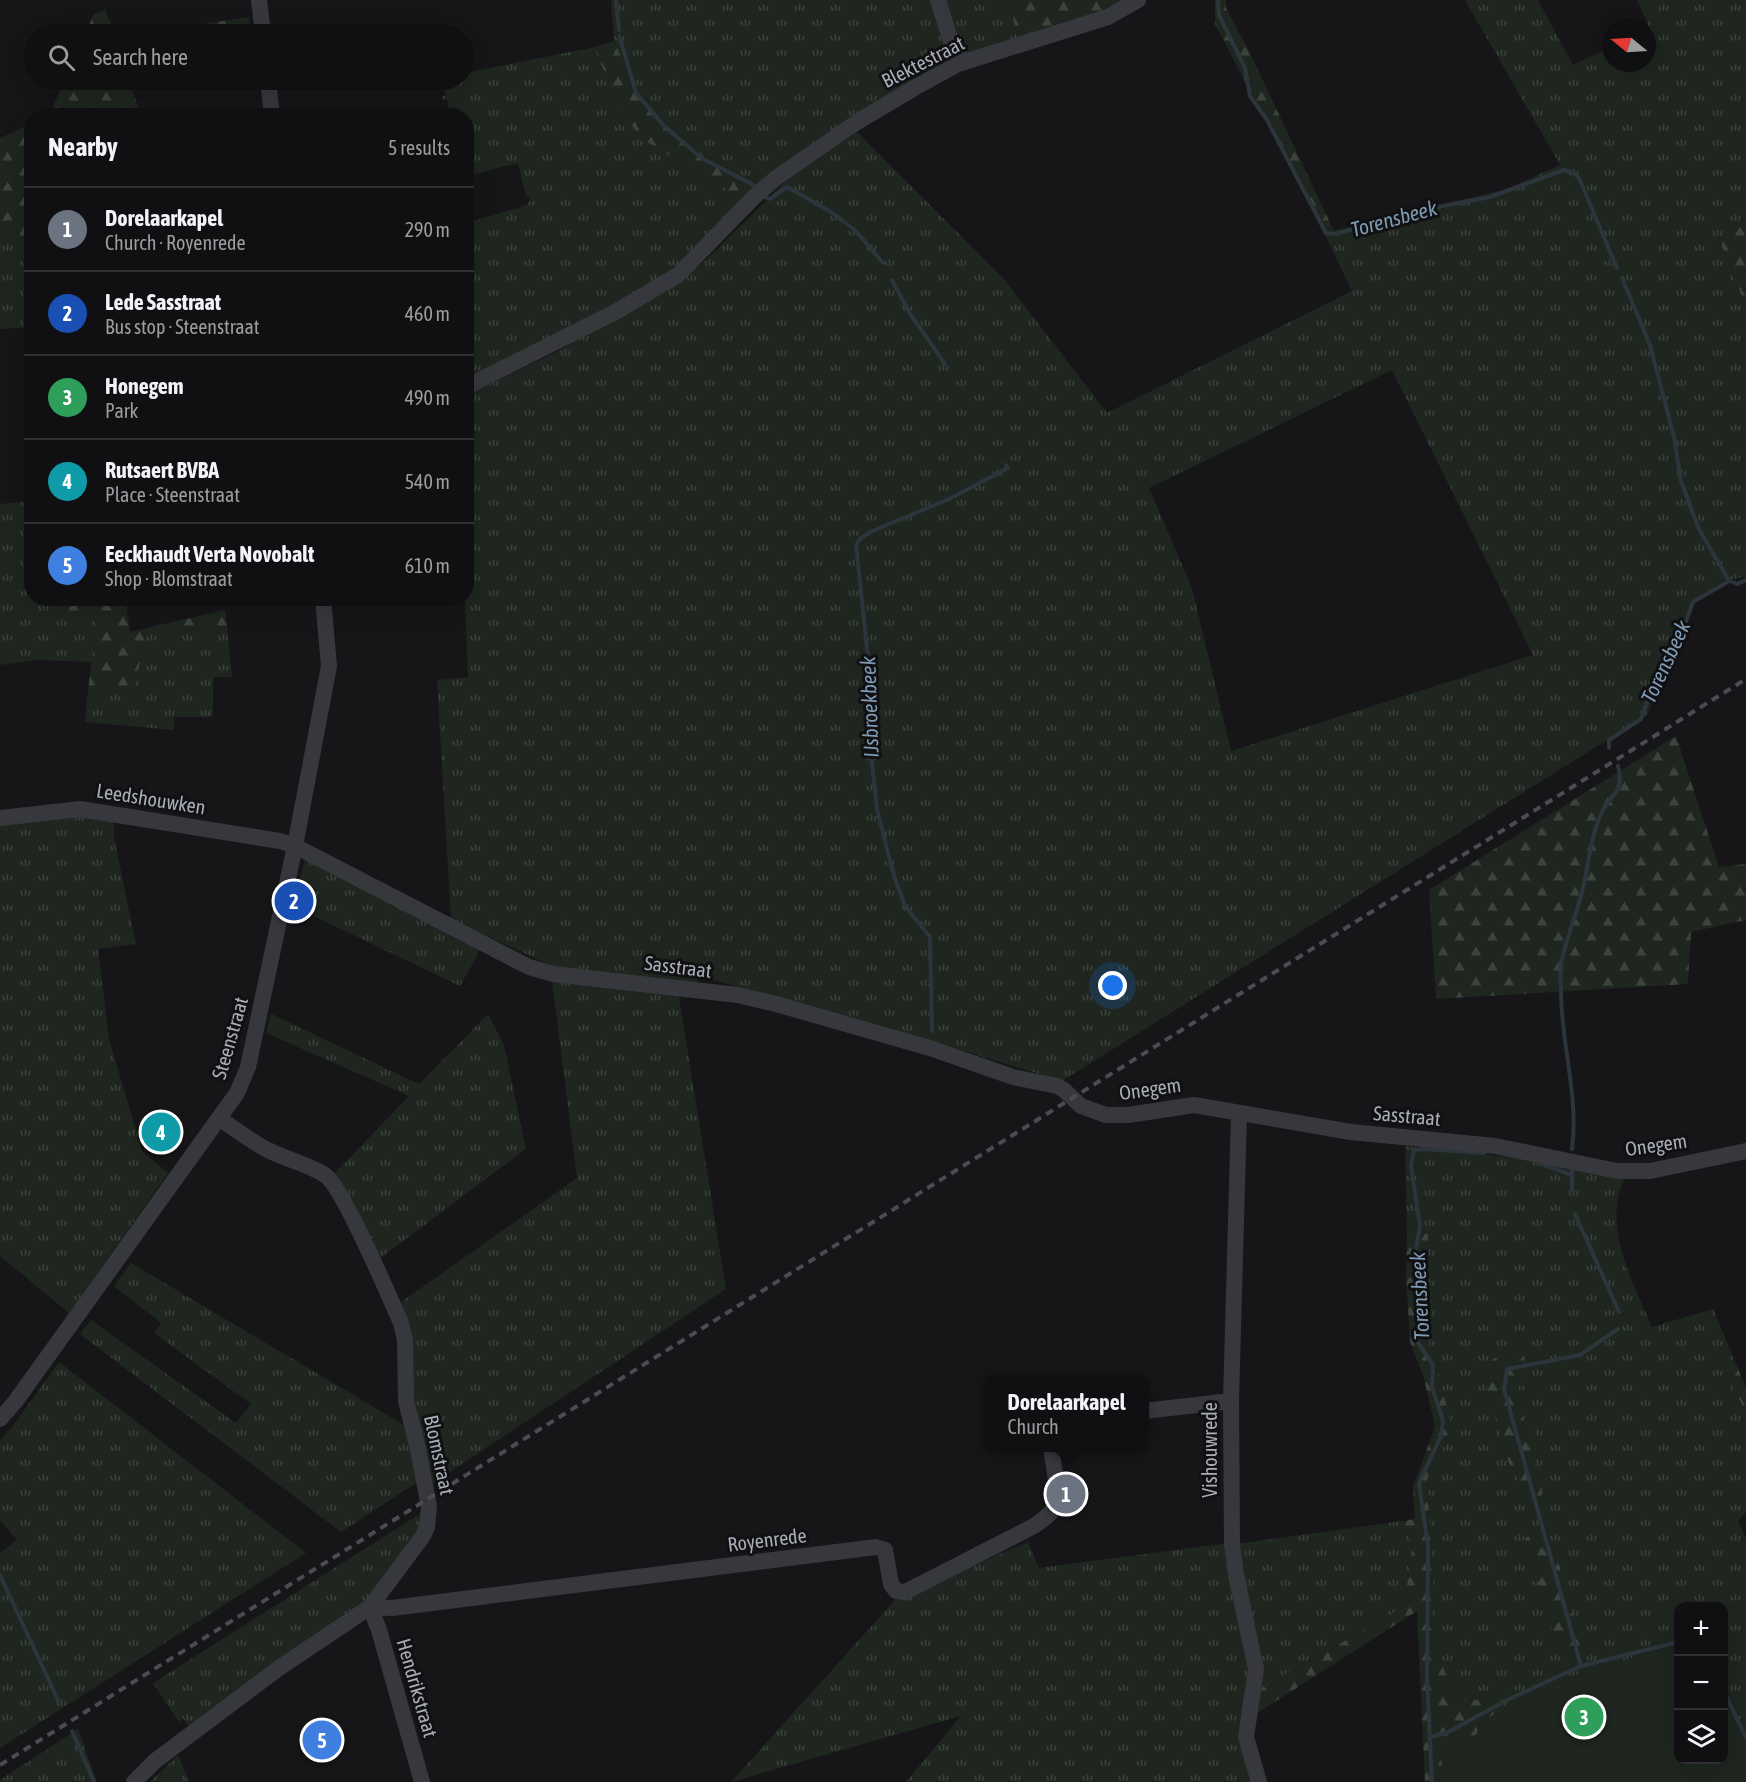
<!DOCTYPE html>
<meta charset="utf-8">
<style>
body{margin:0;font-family:"Asap Condensed",sans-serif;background:#1e1e20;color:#f1f3f6}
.controls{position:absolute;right:18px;bottom:18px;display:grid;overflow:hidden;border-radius:12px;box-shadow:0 6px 24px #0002}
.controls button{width:54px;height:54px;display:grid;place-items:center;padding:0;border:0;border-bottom:2px solid #303032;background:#101012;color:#f1f3f6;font:30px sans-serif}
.compass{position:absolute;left:1602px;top:18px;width:54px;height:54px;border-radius:50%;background:#101012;box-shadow:0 6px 24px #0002;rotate:288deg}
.you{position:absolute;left:1113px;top:986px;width:21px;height:21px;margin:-15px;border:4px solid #fff;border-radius:50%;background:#1a73e8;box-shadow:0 0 0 9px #1a73e833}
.badge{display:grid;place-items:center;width:39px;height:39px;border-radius:50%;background:#f2b134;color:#fff;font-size:20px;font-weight:700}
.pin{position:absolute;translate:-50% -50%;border:3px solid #fff;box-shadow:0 2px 6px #0006}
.popup{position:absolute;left:984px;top:1374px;width:165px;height:78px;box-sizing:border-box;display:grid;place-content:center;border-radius:12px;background:#101012;filter:drop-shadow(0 2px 4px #0005);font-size:20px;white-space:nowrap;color:#9c9d9f}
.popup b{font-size:22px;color:#f1f3f6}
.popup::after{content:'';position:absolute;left:50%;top:100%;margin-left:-12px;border:12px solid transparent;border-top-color:#101012}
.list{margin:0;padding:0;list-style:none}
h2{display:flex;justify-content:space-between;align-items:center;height:78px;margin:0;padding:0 24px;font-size:26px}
h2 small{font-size:20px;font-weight:400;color:#9c9d9f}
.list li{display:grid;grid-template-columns:39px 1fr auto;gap:18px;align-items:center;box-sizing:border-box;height:84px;padding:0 24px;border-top:2px solid #303032}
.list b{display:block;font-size:22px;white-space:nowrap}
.list p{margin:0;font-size:20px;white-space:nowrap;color:#9c9d9f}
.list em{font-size:20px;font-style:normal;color:#9c9d9f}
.icon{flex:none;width:33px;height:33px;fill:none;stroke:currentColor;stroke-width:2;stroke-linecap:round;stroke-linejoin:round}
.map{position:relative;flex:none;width:1746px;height:1782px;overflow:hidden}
.search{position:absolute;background:#101012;box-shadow:0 6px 24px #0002;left:24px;top:24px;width:450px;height:66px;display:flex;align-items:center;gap:15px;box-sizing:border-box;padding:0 21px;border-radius:33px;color:#9c9d9f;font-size:22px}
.panel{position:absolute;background:#101012;box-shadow:0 6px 24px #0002;left:24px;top:108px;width:450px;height:498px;border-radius:24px}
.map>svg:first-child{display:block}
.grass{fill:url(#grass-tufts);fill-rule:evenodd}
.forest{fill:url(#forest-firs)}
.park{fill:#1e261f}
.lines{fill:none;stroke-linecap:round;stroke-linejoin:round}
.stream{stroke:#2c353c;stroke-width:4}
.minor{stroke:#37383d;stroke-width:16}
.rail{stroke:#4a4c52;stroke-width:4;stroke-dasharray:8 6;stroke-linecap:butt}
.labels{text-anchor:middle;stroke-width:6;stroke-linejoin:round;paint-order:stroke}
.street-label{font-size:20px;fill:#a8adb8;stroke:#111113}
.water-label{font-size:21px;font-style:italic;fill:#7f9bb3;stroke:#111113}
</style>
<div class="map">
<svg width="1746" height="1782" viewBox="0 0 1746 1782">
<defs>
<pattern id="grass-tufts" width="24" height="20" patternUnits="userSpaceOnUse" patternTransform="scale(1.5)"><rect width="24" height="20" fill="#1e261f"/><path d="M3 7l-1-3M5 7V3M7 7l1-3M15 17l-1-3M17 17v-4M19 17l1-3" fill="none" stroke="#3c433d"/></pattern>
<pattern id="forest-firs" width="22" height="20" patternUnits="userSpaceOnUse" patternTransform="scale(1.5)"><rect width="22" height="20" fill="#1e261f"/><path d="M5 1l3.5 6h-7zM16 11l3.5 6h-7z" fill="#3c433d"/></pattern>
</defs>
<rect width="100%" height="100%" fill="#161618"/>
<path class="grass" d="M 611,0 L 933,0 L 952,61 L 759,185 L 689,146 L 643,104 L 614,41 Z
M 941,0 L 1009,0 L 1018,40 L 961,57 Z
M 1465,0 L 1538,0 L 1573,65 L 1611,47 L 1611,63 L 1647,63 L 1647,30 L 1650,29 L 1637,0 L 1746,0 L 1746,223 L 1719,239 L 1746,307 L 1746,577 L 1725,580 L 1692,603 L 1647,715 L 1062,1081 L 881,1025 L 702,977 L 679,997 L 726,1289 L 432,1484 L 411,1387 L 400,1303 L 577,1178 L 550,965 L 451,919 L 437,680 L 468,677 L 465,599 L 466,598 L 467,395 L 554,353 L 679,283 L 711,255 L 787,180 L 857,132 L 1004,279 L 1107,413 L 1352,291 L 1324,233 L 1507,189 L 1560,165 ZM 1392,370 L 1533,655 L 1231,751 L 1192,588 L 1149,488 Z
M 596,47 L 613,100 L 744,200 L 682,265 L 626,300 L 467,380 L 467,223 L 528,205 L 528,202 L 530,201 L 529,197 L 526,197 L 518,163 L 467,176 L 466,116 L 438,116 L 449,113 L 447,99 L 443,100 L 442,96 L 446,95 L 443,80 L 464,80 L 464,73 Z
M 31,238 L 31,327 L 0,329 L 0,240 Z
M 31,501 L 32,598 L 52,599 L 53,612 L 98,613 L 92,662 L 36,660 L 0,665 L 0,504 Z
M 227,626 L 232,677 L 213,677 L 213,717 L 174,717 L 174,730 L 85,722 L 88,690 L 134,686 L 147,634 Z
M 67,816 L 114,819 L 114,838 L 136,944 L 98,949 L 109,1039 L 142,1151 L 168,1173 L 69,1313 L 0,1256 L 0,824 Z
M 305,859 L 480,950 L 460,986 L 299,909 L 302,894 L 298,887 Z
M 271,1014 L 419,1084 L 488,1014 L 504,1045 L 526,1149 L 379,1259 L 335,1173 L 409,1096 L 266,1033 Z
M 1405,1146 L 1525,1159 L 1624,1180 C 1621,1187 1618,1195 1617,1203 C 1612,1246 1636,1289 1652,1327 L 1713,1309 L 1734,1359 L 1723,1364 L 1746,1413 L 1746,1512 L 1738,1521 L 1746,1539 L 1746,1734 L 1724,1686 L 1724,1606 L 1678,1606 L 1678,1644 L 1570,1677 L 1501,1712 L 1496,1692 L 1483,1699 L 1464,1701 L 1456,1694 L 1445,1672 L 1433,1630 L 1433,1585 L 1427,1479 L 1447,1440 L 1442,1382 L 1429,1348 L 1428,1234 L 1407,1234 Z
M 131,1263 L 404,1425 L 419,1481 L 341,1532 L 80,1334 L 91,1320 L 236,1423 L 251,1404 L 154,1333 L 161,1323 L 114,1286 Z
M 59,1362 L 306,1553 L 0,1748 L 0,1553 L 17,1540 L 0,1520 L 0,1440 L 10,1430 Z
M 423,1512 L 425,1522 L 376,1596 L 190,1729 L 183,1718 L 179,1722 L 153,1683 Z
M 1402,1521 L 1413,1543 L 1404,1607 L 1257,1691 L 1236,1544 Z
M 1028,1542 L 1039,1568 L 1228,1543 L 1251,1668 L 1255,1782 L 906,1782 L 961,1716 L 731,1782 L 895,1600 Z
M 78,1729 L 97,1782 L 0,1782 L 0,1780 Z
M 178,1755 L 189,1782 L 150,1782 Z"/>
<path class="forest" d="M 1009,0 L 1121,0 L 1122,4 L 1018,40 Z
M 1215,0 L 1226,0 L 1226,8 L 1249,51 L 1334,231 L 1324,233 L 1215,24 Z
M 105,10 L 115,34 L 85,34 L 94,14 Z
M 249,17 L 250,34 L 156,34 L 176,28 Z
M 614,41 L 643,104 L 689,146 L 759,185 L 744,200 L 642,139 L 613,100 L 596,47 Z
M 65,80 L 129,80 L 141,115 L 49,115 Z
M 31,124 L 31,238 L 0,240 L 0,138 Z
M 1746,223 L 1746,307 L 1719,239 Z
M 52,599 L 118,599 L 117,604 L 126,603 L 130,632 L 225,610 L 227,626 L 147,634 L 134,687 L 88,690 L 98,614 L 52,612 Z
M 1676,736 L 1719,867 L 1746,864 L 1746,920 L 1691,932 L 1688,984 L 1436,999 L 1429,890 Z
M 1407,1234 L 1428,1234 L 1429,1348 L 1442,1382 L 1449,1421 L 1447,1440 L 1427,1479 L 1433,1585 L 1433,1630 L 1445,1672 L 1456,1694 L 1465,1701 L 1483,1699 L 1496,1692 L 1501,1712 L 1479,1722 L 1477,1734 L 1471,1739 L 1441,1748 L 1443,1782 L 1425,1782 L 1417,1611 L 1251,1717 L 1257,1691 L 1404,1607 L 1413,1543 L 1402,1521 L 1415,1519 L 1413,1487 L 1435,1427 L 1424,1379 L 1410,1342 L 1406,1275 Z
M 1512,1349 L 1523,1357 L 1534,1378 L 1519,1386 L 1518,1413 L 1541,1441 L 1534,1462 L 1543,1485 L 1540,1497 L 1526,1497 L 1509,1463 L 1480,1366 Z
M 1734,1359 L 1746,1388 L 1746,1413 L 1723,1364 Z
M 1547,1529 L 1567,1590 L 1580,1646 L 1567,1652 L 1556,1644 L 1525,1539 L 1533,1532 Z"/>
<path class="park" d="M 1678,1644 L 1678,1760 L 1724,1760 L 1724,1686 L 1746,1734 L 1746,1782 L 1443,1782 L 1441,1748 L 1471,1739 L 1477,1734 L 1479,1722 L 1570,1677 Z"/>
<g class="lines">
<path class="stream" d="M 616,0 L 619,30
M 1218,0 L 1219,15 L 1245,68 L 1250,96 L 1267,120 L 1326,233 L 1336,234 L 1422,210 L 1490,197 L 1564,170 L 1573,172 L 1579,178 L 1617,268
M 620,38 L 636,93 L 665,127 L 703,159 L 752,184 L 755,188
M 763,196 L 770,199 L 787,187 L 828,210 L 855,230 L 883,263
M 892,280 L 909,312 L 945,364
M 1730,581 L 1737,584 L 1746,580
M 1609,748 L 1609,740 L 1641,719 L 1664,655 L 1684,627 L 1693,602 L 1729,581 L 1698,527 L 1681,481 L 1674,437 L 1650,345 L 1622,278
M 932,1031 L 930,937 L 905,906 L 894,876 L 877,809 L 869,737 L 868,658 L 856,545 L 860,539 L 870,532 L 949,499 L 1008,468 L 1006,465
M 1572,1149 C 1579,1096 1561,1044 1561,991 C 1561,980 1559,969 1562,959 C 1568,934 1578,910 1584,884 C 1589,861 1591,836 1601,814 C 1611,792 1625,793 1618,766
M 1539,1163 L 1572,1175
M 1572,1190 L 1572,1167
M 1575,1214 L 1619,1312
M 0,1575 L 58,1700
M 1581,1666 L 1504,1389 L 1507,1369 L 1580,1355 L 1618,1329
M 1724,1692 L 1746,1737
M 72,1731 L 94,1782
M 1431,1737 L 1448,1732 L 1509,1699 L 1581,1666 L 1678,1642
M 1432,1782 L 1427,1681 L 1428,1547 L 1419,1483 L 1441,1436 L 1443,1421 L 1432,1387 L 1433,1365 L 1418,1343 L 1416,1249 L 1420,1226 L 1411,1166 L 1414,1150 L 1423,1149 L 1484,1153"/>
<path class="minor" d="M 259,0 L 263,34
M 938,0 L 958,64
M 268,80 L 272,116
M 466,387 L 617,311 L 678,275 L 755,196 L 776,178 L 857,122 L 916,87 L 958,64 L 1108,17 L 1138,0
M 0,818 L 80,809 L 280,841 L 295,846 L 529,967 L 553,974 L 738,995 L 776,1004 L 930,1048 L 1013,1077 L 1057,1086 L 1064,1090 L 1081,1106 L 1106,1115 L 1128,1115 L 1194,1105 L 1351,1132 L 1495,1146 L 1617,1171 L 1650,1171 L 1746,1151
M 1239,1114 L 1231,1401 L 1232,1544 L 1236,1575 L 1256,1669 L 1246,1737 L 1259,1782
M 1144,1411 L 1231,1401
M 0,1419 L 15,1402 L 219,1118 L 237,1093 L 248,1067 L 295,846 L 329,666 L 323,598
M 370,1607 L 392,1608 L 876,1547 L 885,1550 L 891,1584 L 896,1591 L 905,1592 L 1034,1526 C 1041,1521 1051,1515 1055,1506 C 1060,1494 1053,1462 1051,1448
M 370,1607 L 379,1630 L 422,1782
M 134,1782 L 155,1761 L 279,1668 L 370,1607 L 423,1536 L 427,1527 L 429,1507 L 418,1449 L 406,1401 L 405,1340 L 401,1323 C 390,1298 342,1186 325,1175 C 308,1164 288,1160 270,1151 C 252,1142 236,1130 219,1118"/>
<path class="rail" d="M 0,1765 L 1746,679"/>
</g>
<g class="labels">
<g class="street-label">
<text transform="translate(923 62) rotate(-27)" y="7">Blektestraat</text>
<text transform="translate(151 799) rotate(9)" y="7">Leedshouwken</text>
<text transform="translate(678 967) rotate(7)" y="7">Sasstraat</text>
<text transform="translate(230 1038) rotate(-74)" y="7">Steenstraat</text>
<text transform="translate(1150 1089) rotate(-8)" y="7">Onegem</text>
<text transform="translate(1407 1116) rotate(5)" y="7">Sasstraat</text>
<text transform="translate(1656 1145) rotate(-8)" y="7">Onegem</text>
<text transform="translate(1210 1450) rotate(-90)" y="7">Vishouwrede</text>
<text transform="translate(439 1455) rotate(78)" y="7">Blomstraat</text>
<text transform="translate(767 1540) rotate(-7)" y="7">Royenrede</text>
<text transform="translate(417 1688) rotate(74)" y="7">Hendrikstraat</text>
</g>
<g class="water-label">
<text transform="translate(1394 219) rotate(-15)" y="7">Torensbeek</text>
<text transform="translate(1666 662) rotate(-65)" y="7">Torensbeek</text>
<text transform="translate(870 707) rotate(-92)" y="7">IJsbroekbeek</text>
<text transform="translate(1420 1296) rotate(-93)" y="7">Torensbeek</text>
</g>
</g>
</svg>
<div class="controls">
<button>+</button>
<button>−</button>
<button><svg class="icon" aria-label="layers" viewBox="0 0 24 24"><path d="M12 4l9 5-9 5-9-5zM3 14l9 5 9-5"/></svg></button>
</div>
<svg class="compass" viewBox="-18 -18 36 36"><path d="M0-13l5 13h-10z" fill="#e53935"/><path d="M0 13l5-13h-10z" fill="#9c9d9f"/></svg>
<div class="you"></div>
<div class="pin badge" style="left:1066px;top:1494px;background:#6b7280">1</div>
<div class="popup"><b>Dorelaarkapel</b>Church</div>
<div class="pin badge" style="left:294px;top:901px;background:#1a4fb4">2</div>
<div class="pin badge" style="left:1584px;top:1717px;background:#2e9e5b">3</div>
<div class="pin badge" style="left:161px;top:1132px;background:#0f9aa8">4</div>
<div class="pin badge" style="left:322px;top:1740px;background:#3f7fe0">5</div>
<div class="search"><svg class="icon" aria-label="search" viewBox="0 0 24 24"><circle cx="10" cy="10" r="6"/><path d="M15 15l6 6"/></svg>Search here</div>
<section class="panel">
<h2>Nearby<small>5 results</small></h2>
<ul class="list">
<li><span class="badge" style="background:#6b7280">1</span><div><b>Dorelaarkapel</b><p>Church · Royenrede</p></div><em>290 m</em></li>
<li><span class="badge" style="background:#1a4fb4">2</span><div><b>Lede Sasstraat</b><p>Bus stop · Steenstraat</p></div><em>460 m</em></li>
<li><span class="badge" style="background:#2e9e5b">3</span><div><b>Honegem</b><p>Park</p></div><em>490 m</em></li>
<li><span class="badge" style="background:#0f9aa8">4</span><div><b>Rutsaert BVBA</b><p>Place · Steenstraat</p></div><em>540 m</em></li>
<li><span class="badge" style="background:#3f7fe0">5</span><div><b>Eeckhaudt Verta Novobalt</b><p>Shop · Blomstraat</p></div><em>610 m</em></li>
</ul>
</section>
</div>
